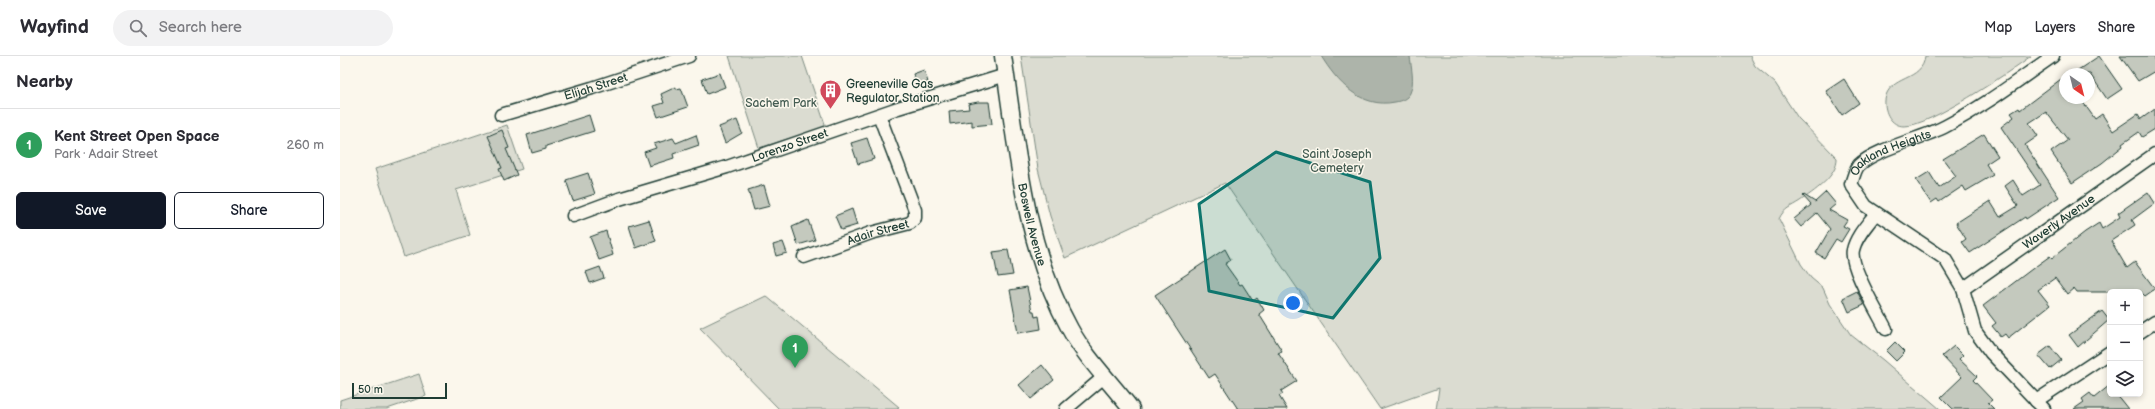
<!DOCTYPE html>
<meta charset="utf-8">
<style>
body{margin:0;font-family:"Balsamiq Sans",sans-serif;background:#f2f2f3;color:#2b2b33}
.controls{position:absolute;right:12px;bottom:12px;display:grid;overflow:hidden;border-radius:6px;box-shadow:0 2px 6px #0003}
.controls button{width:36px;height:36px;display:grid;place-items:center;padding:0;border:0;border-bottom:1px solid #e1e1e2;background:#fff;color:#2b2b33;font:20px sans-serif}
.compass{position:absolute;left:1719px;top:12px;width:36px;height:36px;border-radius:50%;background:#fff;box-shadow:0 2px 6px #0003;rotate:145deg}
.scale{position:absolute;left:12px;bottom:10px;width:95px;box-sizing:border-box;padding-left:4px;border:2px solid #1f3d34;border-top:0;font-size:11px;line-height:14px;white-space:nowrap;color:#1f3d34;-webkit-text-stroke:3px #fbf7ec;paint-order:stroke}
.you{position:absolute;left:953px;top:247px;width:14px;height:14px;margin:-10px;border:3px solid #fff;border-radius:50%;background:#1a73e8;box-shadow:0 0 0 6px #1a73e833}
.badge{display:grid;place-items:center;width:26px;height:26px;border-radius:50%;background:#111827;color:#fff;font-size:13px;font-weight:700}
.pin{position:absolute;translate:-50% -33px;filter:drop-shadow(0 1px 2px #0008)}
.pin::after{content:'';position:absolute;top:21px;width:14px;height:12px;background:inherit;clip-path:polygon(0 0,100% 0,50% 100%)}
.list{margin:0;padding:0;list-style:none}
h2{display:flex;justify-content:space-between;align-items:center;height:52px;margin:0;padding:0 16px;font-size:17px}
h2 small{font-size:13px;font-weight:400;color:#7c7c81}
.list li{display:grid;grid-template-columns:26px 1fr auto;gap:12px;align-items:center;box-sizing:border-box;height:72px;padding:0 16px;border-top:1px solid #e1e1e2}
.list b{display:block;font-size:15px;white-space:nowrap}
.list p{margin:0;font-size:13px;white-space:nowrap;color:#7c7c81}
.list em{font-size:13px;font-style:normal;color:#7c7c81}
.actions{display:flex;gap:8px;padding:12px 16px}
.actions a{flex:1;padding:9px 0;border:1px solid #111827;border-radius:6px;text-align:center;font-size:14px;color:#111827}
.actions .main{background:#111827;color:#fff}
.icon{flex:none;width:22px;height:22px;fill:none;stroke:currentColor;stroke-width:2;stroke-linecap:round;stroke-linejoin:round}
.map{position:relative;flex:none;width:1815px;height:353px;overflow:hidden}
header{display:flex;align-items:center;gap:24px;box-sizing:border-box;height:56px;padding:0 20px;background:#fff;border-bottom:1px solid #e1e1e2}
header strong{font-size:19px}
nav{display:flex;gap:22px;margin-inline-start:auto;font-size:14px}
.search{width:280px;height:36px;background:#f2f2f3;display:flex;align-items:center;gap:10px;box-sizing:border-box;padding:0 14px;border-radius:22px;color:#7c7c81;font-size:15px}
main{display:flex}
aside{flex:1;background:#fff}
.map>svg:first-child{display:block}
.green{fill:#dbdcd1;stroke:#7d8c82}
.water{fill:#adb4aa;stroke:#74847b}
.building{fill:#c4c9be;stroke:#1f3d34}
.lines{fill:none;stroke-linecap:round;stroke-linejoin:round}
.street-casing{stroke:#1f3d34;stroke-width:15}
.secondary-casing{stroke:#1f3d34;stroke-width:19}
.street{stroke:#fbf7ec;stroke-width:12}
.secondary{stroke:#fbf7ec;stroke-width:16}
.marked{fill:#0f766e;fill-opacity:0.2;stroke:#0f766e;stroke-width:3;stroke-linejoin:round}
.labels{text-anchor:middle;stroke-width:3;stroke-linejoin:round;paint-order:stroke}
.poi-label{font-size:12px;fill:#1f3d34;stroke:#fbf7ec;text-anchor:start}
.street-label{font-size:12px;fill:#1f3d34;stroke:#fbf7ec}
.park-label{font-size:12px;fill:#455d53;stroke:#fbf7ec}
</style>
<header>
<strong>Wayfind</strong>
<div class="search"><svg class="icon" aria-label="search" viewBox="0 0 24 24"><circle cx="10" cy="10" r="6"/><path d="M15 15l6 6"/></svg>Search here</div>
<nav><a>Map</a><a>Layers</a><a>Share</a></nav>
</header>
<main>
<aside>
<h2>Nearby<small></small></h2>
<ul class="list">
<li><span class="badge" style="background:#2e9e5b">1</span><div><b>Kent Street Open Space</b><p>Park · Adair Street</p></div><em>260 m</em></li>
</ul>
<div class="actions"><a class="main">Save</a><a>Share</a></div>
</aside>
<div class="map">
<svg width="1815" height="353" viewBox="0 0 1815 353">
<rect width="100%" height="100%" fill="#fbf7ec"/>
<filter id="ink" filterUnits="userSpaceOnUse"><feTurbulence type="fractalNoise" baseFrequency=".025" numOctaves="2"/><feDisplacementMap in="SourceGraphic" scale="8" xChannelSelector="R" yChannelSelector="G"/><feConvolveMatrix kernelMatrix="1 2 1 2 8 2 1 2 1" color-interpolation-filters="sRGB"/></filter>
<g filter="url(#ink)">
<path class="green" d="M 389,0 L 462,0 L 486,71 L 419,92 Z
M 681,0 L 1410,0 L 1415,10 L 1435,27 L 1458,62 L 1497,102 C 1498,120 1473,136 1460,145 C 1451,151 1444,152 1439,163 L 1461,208 L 1471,222 L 1483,232 L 1490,248 L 1511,279 L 1543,304 L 1600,353 L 1096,353 L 1099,332 L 1040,353 L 885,127 L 725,202 L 710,160 L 698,113 Z
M 1585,0 L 1691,0 C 1669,16 1589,71 1564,70 C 1551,70 1544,56 1545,44 C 1548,19 1583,26 1585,0 Z
M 167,69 L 182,113 L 116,134 L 130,179 L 64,201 L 35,113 Z
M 426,240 L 559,351 L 557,353 L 439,353 L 360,272 Z
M 79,318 L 86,340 L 47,353 L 0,353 L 0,344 Z"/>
<path class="water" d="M 981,0 L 1070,0 C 1071,12 1075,26 1070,37 C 1067,43 1061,45 1055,46 C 1021,53 997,26 981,0 Z"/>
<path class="building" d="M 1759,0 L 1782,33 L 1767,43 L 1750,18 L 1732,18 Z
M 1780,0 L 1815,0 L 1815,15 L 1798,25 Z
M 584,14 L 588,26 L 577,30 L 573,18 Z
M 380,17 L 385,31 L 367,38 L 362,23 Z
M 1725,20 L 1725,42 L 1740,42 L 1755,63 L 1762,58 L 1773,75 L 1798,58 L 1801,63 L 1815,53 L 1815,73 L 1802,81 L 1799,76 L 1782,88 L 1783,90 L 1762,107 L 1732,127 L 1711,96 L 1728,84 L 1706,56 L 1689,67 L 1698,80 L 1685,89 L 1719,141 L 1686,163 L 1685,161 L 1630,197 L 1622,186 L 1626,183 L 1616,167 L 1650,145 L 1660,161 L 1678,150 L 1665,130 L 1673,124 L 1683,140 L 1700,129 L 1661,71 L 1674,61 L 1671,57 L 1679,52 L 1680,54 Z
M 1504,23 L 1519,47 L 1502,59 L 1486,35 Z
M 336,31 L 336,33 L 341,32 L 348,51 L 318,61 L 314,50 L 324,47 L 321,38 Z
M 638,46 L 649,46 L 652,68 L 632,70 L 632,65 L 610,68 L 609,55 L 629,53 L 628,48 Z
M 249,59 L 254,75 L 206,90 L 206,93 L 192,97 L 187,79 Z
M 397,64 L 402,77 L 385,87 L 379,71 Z
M 162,74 L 169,92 L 166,93 L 177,119 L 164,125 L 159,113 L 162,112 L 148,80 Z
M 1644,78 L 1658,100 L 1646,108 L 1653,119 L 1626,135 L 1623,130 L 1599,146 L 1597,143 L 1591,147 L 1576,124 L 1589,116 L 1599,132 L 1616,120 L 1603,103 Z
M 356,79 L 359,89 L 333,98 L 334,102 L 309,110 L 304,96 L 316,92 L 314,88 L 333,82 L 336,87 Z
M 527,82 L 534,103 L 518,108 L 511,87 Z
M 248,117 L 255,138 L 233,145 L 226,124 Z
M 424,129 L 430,150 L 414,154 L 408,134 Z
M 1486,136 L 1496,148 L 1489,154 L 1507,164 L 1503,170 L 1509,173 L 1501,186 L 1496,183 L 1484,202 L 1476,197 L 1490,173 L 1477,157 L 1461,171 L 1454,163 L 1471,149 L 1463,140 L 1464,139 L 1475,146 Z
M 1808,136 L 1815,147 L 1792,164 L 1795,169 L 1771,185 L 1787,212 L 1795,206 L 1815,233 L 1805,240 L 1801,236 L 1737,236 L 1734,232 L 1727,238 L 1715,222 L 1698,234 L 1710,249 L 1668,282 L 1665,278 L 1661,281 L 1652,270 L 1656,267 L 1643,250 L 1692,213 L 1710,200 L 1712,202 L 1745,176 L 1759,167 L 1762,173 L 1780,161 L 1778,157 Z
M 512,153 L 517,169 L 501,174 L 495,160 Z
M 309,164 L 316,185 L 296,192 L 289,170 Z
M 468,164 L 475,184 L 458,189 L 452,171 Z
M 266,175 L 273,199 L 259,204 L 250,181 Z
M 443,186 L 447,197 L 436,200 L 433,189 Z
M 885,193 L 891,204 L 885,208 L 900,229 L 902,228 L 913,245 L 917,242 L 924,254 L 919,258 L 942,295 L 938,297 L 957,325 L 941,335 L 943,338 L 939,340 L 947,353 L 898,353 L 875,318 L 869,322 L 815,239 Z
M 668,194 L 673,219 L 658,221 L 653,196 Z
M 260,211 L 264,222 L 250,227 L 246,216 Z
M 687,231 L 692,255 L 694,255 L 695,261 L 699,260 L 701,273 L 678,277 L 670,234 Z
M 1517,235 L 1524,249 L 1509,256 L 1503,242 Z
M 1762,255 L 1769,264 L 1738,291 L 1729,279 Z
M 1555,286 L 1565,296 L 1556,305 L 1546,295 Z
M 1614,290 L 1623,299 L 1619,303 L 1637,320 L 1633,324 L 1652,344 L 1648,347 L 1654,353 L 1613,353 L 1601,341 L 1622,321 L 1602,300 Z
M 1710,290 L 1721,304 L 1710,313 L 1698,299 Z
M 702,309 L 714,324 L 691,343 L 679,329 Z
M 1770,329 L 1770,338 L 1776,338 L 1788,353 L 1734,353 L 1744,346 L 1742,343 L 1750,337 L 1754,342 Z"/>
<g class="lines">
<defs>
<g id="street">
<path id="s1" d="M 161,59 L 252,32 L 349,0"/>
<path d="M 1536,157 C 1528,168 1516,180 1513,194 C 1509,210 1538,257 1546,273"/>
<path id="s2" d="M 233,160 L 279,143 L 387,111 L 558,52 L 666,19"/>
<path id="s3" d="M 464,201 L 531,177 L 570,167 L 575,162 L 575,154 L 539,59"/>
<path id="s4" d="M 1623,233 L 1815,98"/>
<path d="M 1800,276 L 1815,266"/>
<path d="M 1696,345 L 1770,296"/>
<path d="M 726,353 L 765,320"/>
<path id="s5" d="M 1704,353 L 1651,297 L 1635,275 L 1623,233 L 1605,203 L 1526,150 L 1511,128 C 1513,123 1515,113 1519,109 C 1537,92 1582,83 1606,70 C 1643,51 1678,24 1713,0"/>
</g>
<g id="secondary">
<path id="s6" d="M 663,0 C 677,92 684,190 730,273 C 745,301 772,328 791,353"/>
</g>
</defs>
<use href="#street" class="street-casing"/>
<use href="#secondary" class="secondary-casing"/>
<use href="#street" class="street"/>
<use href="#secondary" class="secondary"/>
</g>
</g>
<path class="marked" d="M 936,96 L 1030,126 L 1040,202 L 993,262 L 869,235 L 859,148 Z"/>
<defs>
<symbol id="building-pin" viewBox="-11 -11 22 30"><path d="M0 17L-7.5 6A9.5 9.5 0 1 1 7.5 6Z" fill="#d1495b" stroke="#fbf7ec"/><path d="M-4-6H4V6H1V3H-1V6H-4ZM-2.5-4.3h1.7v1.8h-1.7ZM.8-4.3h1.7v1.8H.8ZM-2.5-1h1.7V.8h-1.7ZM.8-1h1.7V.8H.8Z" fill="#fff"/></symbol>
</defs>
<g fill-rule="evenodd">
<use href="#building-pin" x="478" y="22" width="25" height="34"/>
</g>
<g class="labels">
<g class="poi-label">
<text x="506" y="32">Greeneville Gas<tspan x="506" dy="14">Regulator Station</tspan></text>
</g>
<g class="street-label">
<text dy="4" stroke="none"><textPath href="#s1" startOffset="99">Elijah Street</textPath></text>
<text dy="4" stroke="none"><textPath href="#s2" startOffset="228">Lorenzo Street</textPath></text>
<text dy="4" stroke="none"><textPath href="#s5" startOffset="359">Oakland Heights</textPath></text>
<text dy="4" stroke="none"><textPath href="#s4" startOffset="117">Waverly Avenue</textPath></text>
<text dy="4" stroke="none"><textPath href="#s6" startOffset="171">Boswell Avenue</textPath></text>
<text dy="4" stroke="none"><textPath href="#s3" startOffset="78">Adair Street</textPath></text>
</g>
<g class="park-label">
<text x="441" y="51">Sachem Park</text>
<text x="997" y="102">Saint Joseph<tspan x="997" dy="14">Cemetery</tspan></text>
</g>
</g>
</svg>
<div class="controls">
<button>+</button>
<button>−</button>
<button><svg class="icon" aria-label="layers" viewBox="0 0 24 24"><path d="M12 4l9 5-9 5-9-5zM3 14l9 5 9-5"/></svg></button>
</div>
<svg class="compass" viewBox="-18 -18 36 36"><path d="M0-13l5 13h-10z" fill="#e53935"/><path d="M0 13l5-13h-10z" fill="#7c7c81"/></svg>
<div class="scale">50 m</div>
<div class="you"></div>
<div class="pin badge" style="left:455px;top:312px;background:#2e9e5b">1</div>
</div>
</main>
